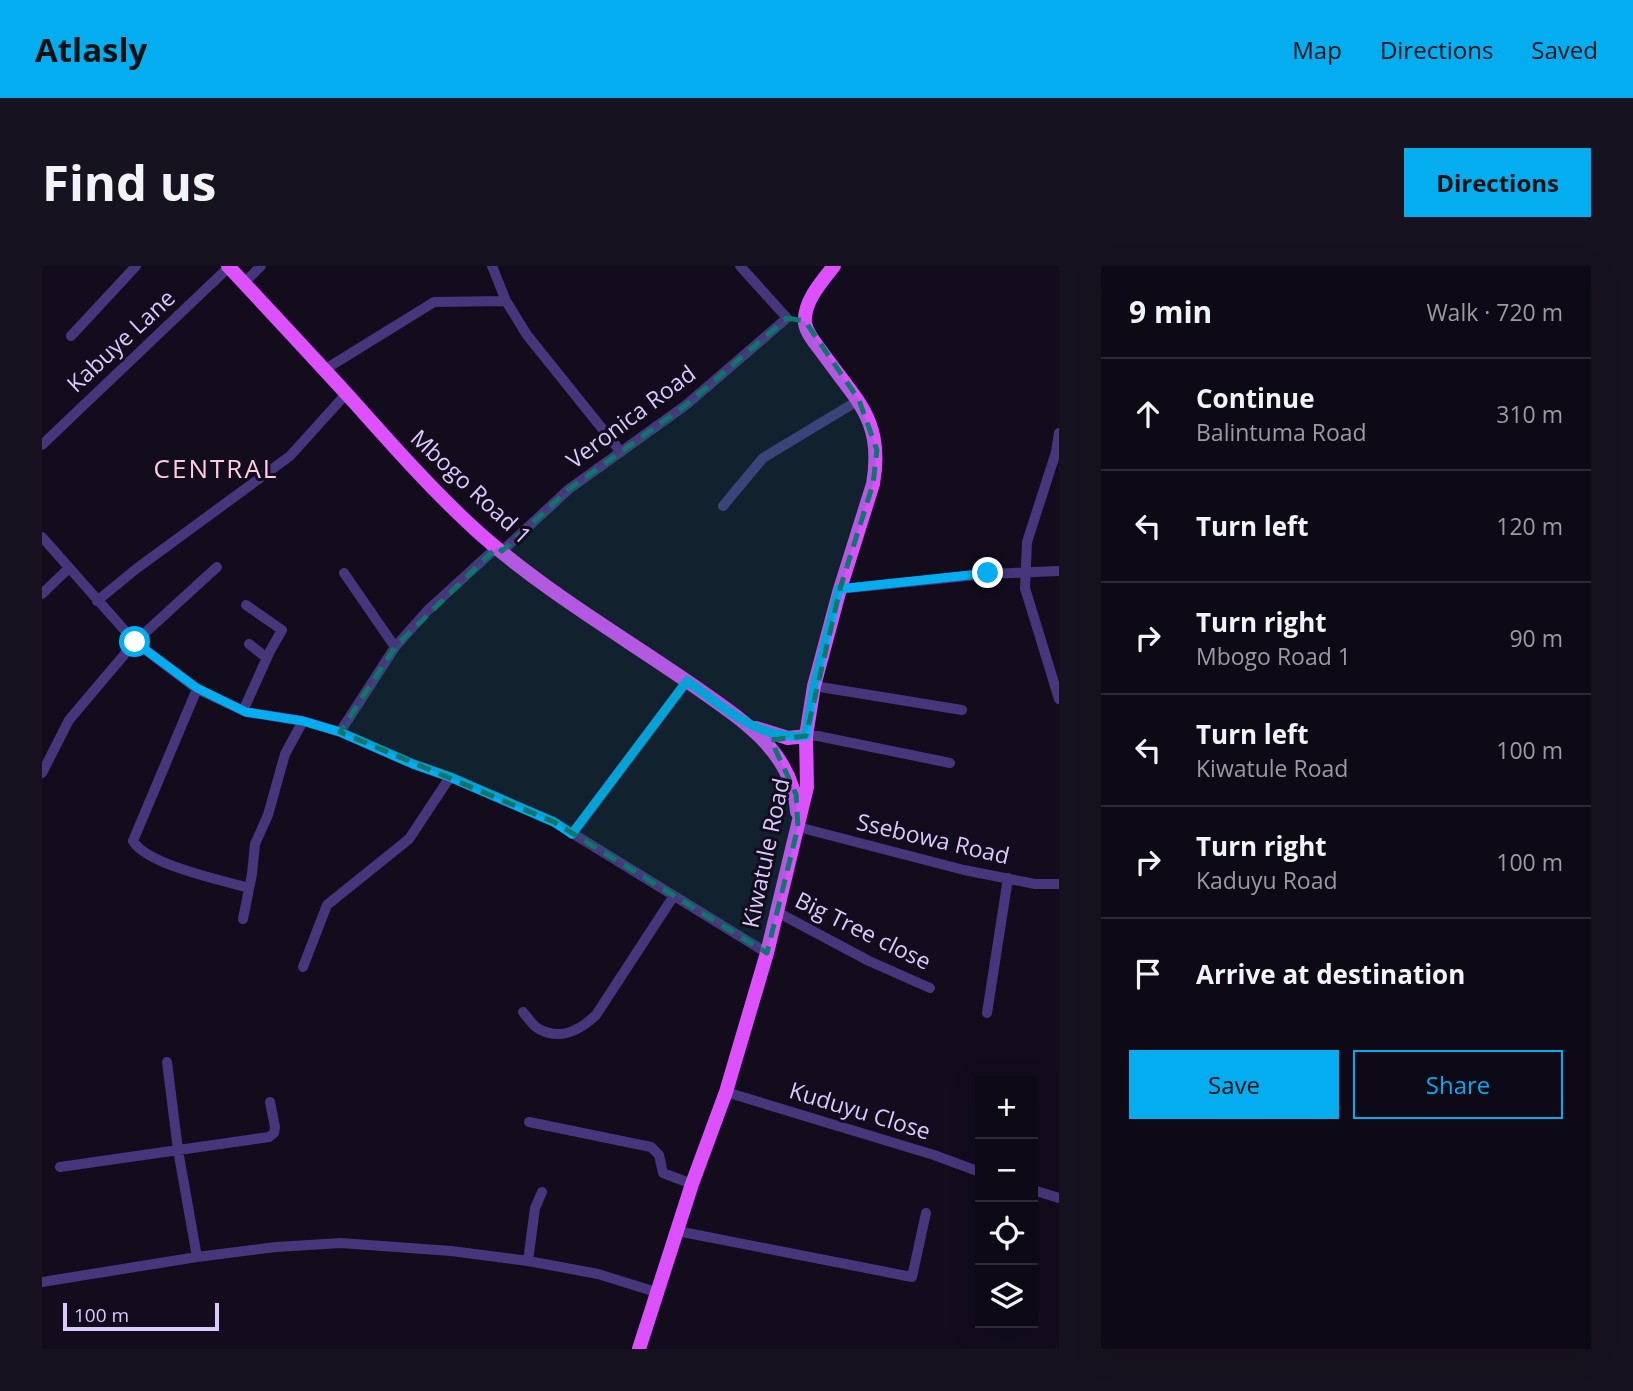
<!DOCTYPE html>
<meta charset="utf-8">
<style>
body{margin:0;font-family:"Open Sans",sans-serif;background:#17121f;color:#f1f3f6}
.controls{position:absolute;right:21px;bottom:21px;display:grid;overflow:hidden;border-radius:0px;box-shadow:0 7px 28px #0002}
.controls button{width:63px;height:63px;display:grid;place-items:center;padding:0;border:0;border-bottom:2px solid #2e2a35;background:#0e0916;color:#f1f3f6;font:35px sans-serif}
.scale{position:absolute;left:21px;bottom:18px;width:156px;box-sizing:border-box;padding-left:7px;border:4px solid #d9c9fe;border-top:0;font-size:19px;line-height:24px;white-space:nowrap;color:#d9c9fe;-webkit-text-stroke:5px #120c1d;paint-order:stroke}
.stop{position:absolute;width:21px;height:21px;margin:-16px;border:5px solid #03adf0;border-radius:50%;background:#fff}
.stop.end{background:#03adf0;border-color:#fff;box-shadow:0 2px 7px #0008}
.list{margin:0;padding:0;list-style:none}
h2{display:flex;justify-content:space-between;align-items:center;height:91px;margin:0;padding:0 28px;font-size:30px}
h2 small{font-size:23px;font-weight:400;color:#9b9aa1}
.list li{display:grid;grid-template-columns:46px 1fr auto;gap:21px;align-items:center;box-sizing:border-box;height:112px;padding:0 28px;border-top:2px solid #2e2a35}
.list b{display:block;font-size:26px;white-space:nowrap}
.list p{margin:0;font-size:23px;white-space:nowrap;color:#9b9aa1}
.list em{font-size:23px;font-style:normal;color:#9b9aa1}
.actions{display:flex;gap:14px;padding:21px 28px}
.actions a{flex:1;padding:16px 0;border:2px solid #03adf0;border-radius:0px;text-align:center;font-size:24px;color:#03adf0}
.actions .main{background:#03adf0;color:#111}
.icon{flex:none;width:38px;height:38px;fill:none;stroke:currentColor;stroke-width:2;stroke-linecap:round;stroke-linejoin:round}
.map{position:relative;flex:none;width:1017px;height:1083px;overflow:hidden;border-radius:0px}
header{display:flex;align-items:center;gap:42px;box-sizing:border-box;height:98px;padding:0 35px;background:#03adf0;color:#111}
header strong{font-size:33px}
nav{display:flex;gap:38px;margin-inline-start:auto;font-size:24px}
.intro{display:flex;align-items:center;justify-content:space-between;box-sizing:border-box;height:168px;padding:0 42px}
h1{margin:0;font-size:49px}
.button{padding:18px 32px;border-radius:0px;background:#03adf0;color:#111;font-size:24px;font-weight:700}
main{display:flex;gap:42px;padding:0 42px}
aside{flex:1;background:#0e0916;border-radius:0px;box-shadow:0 7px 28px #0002}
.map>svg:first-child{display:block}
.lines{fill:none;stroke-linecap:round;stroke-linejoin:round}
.minor{stroke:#46377c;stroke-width:10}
.major{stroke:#dc51fd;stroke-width:14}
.route{stroke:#03adf0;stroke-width:9}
.marked{fill:#0f766e;fill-opacity:0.2;stroke:#0f766e;stroke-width:5;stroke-dasharray:14 9;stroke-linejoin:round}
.labels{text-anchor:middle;stroke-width:6;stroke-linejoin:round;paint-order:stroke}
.street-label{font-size:23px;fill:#d9c9fe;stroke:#120c1d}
.quarter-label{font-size:26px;letter-spacing:2px;fill:#fecbe2;stroke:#120c1d}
</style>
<header>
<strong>Atlasly</strong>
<nav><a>Map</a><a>Directions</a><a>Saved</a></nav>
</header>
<div class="intro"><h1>Find us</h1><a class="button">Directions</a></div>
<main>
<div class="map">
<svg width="1017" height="1083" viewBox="0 0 1017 1083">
<rect width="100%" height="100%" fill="#120c1d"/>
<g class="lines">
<path class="minor" d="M 450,0 L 464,35
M 698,0 L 745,52
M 202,17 L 219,0
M 29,70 L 94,0
M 282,104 L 392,36 L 464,35 L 485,69 L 579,186
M 1017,167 L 1014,186 L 985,276 L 983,322 L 1017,433
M 0,179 L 187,1
M 681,240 L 721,192 L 817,134
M 0,271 L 93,376 L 155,423 L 204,446 L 261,455 L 298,466 L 371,498 L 408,511 L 512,556 L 725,687
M 460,285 L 527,223 L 644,139 L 745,52
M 302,307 L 353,381
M 798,323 L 946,308 L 1017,305
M 0,328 L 27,302
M 55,335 L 94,303 L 248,190 L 304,128
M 207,378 L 225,392
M 772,420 L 920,444
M 155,423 L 91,575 C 105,599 180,614 207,622
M 201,445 L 228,385 L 240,364 L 204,339
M 298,466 L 353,381 L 385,345 L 455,281
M 764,470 L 776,470 L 908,497
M 0,507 L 27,454 L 93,376 L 175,301
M 756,561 L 922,604 L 993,618 L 1017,618
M 530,568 L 645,415
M 735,646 L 827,695 L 888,722
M 201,653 L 210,608 L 213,578 L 226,549 L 243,488 L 261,455
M 261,701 L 285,639 L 367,573 L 408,511
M 481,746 C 485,751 491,760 497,763 C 519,775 538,764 554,749 L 631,631
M 945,747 L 966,612
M 125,796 L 136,884 L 155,991
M 684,826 L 892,889 L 938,906
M 487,856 L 609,881 L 617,889 L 621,907 L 650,918
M 18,901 L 227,871 L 232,867 L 233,861 L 228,836
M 991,924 L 1017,932
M 635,965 L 870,1011 L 884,947
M 486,995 L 493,942 L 500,926
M 0,1016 L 155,991 L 234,981 L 299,977 L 409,985 L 486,995 L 556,1008 L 614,1026"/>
<path class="major" d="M 186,0 C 228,45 270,90 312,136 C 352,181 392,226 436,266 C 502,325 580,370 652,420 C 697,452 751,484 755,546
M 714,462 L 746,472 L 764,470
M 597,1083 L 650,918 L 684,826 L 725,687 L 765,521 L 764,470 L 772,420 L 798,323 L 831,218 C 842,156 816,136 782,89 C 775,79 765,69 763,57 C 761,36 780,15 792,0"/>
</g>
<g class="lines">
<path class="route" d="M 93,376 L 155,422 L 204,446 L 261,455 L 298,466 L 371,498 L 408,511 L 512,556 L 530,568 L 645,415 C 682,441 716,475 764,470 L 772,420 L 797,323 L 946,307"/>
</g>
<path class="marked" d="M 745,52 L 763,55 L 817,134 L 835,184 L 831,218 L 798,323 L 764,470 L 729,474 L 754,528 L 756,561 L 725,687 L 512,556 L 298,466 L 353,381 L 455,281 L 460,285 L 527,223 L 644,139 Z"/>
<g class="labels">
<g class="street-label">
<text transform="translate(79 75) rotate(-43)" y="8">Kabuye Lane</text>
<text transform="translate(589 151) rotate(-37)" y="8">Veronica Road</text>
<text transform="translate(429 221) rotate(43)" y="8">Mbogo Road 1</text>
<text transform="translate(891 573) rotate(13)" y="8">Ssebowa Road</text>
<text transform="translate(724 587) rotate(-78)" y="8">Kiwatule Road</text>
<text transform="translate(821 665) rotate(26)" y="8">Big Tree close</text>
<text transform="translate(818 845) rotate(17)" y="8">Kuduyu Close</text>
</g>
<g class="quarter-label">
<text x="174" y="212">CENTRAL</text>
</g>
</g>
</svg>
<div class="controls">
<button>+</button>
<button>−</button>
<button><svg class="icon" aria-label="locate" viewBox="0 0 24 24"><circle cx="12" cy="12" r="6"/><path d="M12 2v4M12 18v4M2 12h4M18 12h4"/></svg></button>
<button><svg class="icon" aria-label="layers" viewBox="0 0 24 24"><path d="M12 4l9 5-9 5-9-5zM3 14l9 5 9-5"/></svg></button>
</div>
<div class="scale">100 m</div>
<div class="stop" style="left:93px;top:376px"></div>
<div class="stop end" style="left:946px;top:307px"></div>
</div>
<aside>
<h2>9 min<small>Walk · 720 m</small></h2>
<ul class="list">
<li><svg class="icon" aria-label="ahead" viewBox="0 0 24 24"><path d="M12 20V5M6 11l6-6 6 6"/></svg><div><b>Continue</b><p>Balintuma Road</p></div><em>310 m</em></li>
<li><svg class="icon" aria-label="left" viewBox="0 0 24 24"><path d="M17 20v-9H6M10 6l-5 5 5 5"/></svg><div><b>Turn left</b></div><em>120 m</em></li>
<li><svg class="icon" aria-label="right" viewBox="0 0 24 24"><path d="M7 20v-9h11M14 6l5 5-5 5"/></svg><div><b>Turn right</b><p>Mbogo Road 1</p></div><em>90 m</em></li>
<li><svg class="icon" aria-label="left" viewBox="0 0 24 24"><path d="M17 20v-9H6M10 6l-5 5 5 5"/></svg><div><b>Turn left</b><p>Kiwatule Road</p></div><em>100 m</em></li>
<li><svg class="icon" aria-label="right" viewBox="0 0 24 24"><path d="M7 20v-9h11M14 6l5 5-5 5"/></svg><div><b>Turn right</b><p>Kaduyu Road</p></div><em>100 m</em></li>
<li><svg class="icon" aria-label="arrive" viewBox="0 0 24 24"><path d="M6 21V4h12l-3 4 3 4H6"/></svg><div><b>Arrive at destination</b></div></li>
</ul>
<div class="actions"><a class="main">Save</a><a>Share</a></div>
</aside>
</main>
